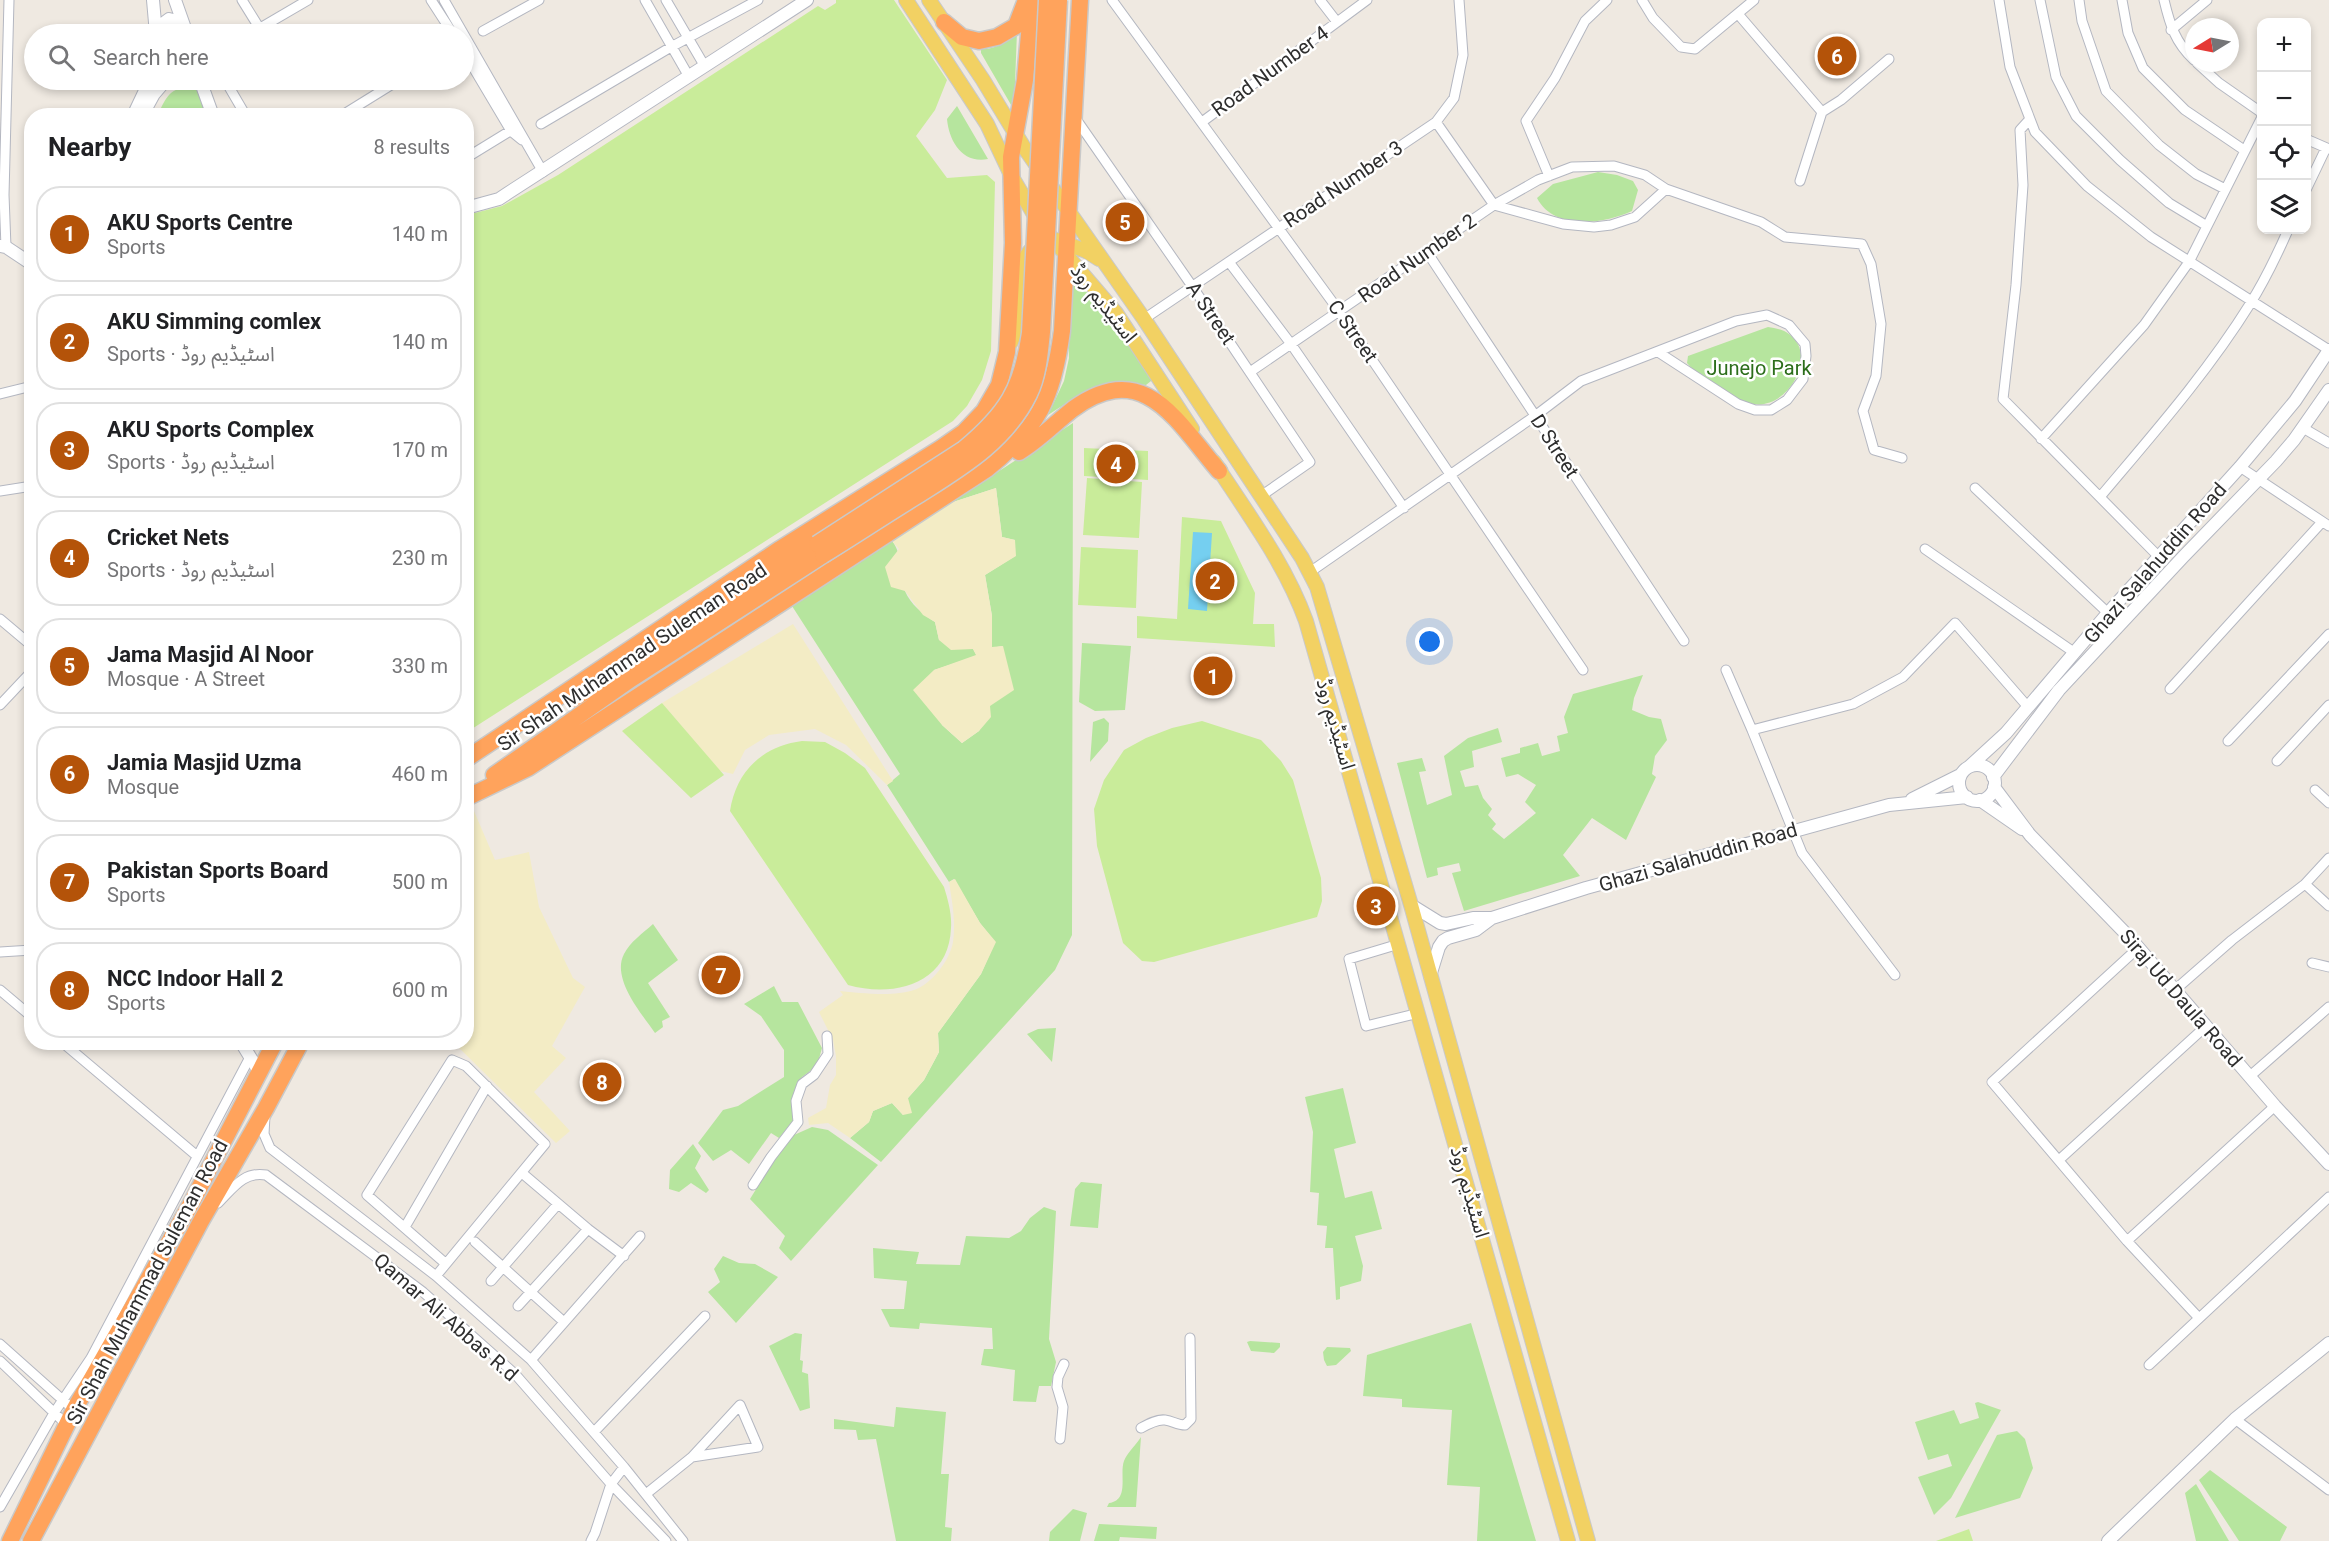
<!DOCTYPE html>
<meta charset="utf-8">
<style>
body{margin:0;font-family:Roboto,"Noto Sans Arabic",sans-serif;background:#f6f6f6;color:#202124}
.controls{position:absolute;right:18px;top:18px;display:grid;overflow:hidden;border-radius:12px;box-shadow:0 3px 9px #0003}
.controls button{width:54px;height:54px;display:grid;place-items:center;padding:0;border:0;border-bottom:2px solid #e0e0e0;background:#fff;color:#202124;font:30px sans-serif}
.compass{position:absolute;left:2185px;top:18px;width:54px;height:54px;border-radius:50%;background:#fff;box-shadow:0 3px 9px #0003;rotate:260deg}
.you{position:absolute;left:1430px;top:642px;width:21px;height:21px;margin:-15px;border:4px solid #fff;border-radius:50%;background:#1a73e8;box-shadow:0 0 0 9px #1a73e833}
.badge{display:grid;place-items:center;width:39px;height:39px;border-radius:50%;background:#b45309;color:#fff;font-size:20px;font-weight:700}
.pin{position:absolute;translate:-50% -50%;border:3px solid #fff;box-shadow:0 2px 6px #0006}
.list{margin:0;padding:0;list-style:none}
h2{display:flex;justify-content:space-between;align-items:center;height:78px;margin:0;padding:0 24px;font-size:26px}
h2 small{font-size:20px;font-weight:400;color:#757577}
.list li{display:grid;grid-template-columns:39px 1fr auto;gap:18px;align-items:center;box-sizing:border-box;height:96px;margin:0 12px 12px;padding:0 12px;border:2px solid #e0e0e0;border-radius:24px}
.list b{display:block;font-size:22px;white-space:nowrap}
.list p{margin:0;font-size:20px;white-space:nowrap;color:#757577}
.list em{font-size:20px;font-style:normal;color:#757577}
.icon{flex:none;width:33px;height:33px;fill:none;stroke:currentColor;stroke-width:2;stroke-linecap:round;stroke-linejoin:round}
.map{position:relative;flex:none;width:2329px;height:1541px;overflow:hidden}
.search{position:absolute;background:#fff;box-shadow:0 3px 9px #0003;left:24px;top:24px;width:450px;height:66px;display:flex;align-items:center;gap:15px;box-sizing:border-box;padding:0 21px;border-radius:33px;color:#757577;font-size:22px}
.panel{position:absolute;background:#fff;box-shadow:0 3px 9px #0003;left:24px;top:108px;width:450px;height:942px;border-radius:24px}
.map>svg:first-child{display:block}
.green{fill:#b6e59e}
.sand{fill:#f3ecc5}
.pitch{fill:#c9ec9a}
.water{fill:#75cff0}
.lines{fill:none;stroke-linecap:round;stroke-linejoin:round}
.street-casing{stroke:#b4b7c1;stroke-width:11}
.secondary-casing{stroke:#b4b7c1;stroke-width:14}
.primary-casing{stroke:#c9c9c9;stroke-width:16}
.highway-casing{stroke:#c9c9c9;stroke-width:19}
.street{stroke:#fff;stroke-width:9}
.secondary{stroke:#fff;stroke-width:12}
.primary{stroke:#f2d163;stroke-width:14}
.highway{stroke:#ffa35c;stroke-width:16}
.highway-bridge-casing{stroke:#c9c9c9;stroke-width:19;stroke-linecap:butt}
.highway-bridge{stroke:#ffa35c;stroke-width:16}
.labels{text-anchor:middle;stroke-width:5;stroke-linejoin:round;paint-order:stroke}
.street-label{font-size:20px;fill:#2e2e2e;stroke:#fff}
.park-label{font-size:20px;fill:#2c6e1b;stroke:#fff}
</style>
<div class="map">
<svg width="2329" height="1541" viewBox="0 0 2329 1541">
<rect width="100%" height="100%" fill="#efe9e1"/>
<path class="green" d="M 1017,31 L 1014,110 L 981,53 L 981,49 C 996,50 1008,41 1017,31 Z
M 192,87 L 200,93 L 208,116 L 157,116 C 167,97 168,88 192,87 Z
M 957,106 L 988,159 C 962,164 949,141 947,119 Z
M 1598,172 L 1617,175 L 1633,181 L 1638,190 L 1632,211 C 1604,224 1554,231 1537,198 L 1553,184 Z
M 1071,284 L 1088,293 L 1151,375 L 1151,381 L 1146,385 C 1103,377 1082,393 1048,415 L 1064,381 L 1069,358 L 1067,287 Z
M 1768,327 C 1774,328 1781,329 1786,332 C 1821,352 1789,410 1753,404 C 1742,403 1730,394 1720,388 C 1708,381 1696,374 1687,363 L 1688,356 Z
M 1073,423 L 1072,935 L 1055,970 L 881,1162 L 850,1138 L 869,1122 L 873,1111 L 892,1103 L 903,1115 L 908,1098 L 924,1080 L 939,1052 L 938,1033 L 981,974 L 995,942 L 980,923 L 954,879 L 949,882 L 887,785 L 900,774 L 792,606 L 892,541 C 904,556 898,575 905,591 C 910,604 924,615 935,622 L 939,640 L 973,649 L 977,656 L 934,670 L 942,725 L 962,743 L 979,731 L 990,706 L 1002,646 L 992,648 L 992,616 L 985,575 L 1015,556 L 1015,540 L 1002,537 L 996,488 L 950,503 Z
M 1082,643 L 1131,646 L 1125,710 L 1095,711 L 1079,702 Z
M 1643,675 L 1634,698 L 1632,710 L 1649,717 L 1661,719 L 1667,740 L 1655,756 L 1652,774 L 1656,777 L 1626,840 L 1592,818 L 1563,855 L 1580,876 L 1464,911 L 1452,873 L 1461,871 L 1459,863 L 1437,868 L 1438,875 L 1427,878 L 1397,763 L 1422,758 L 1426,771 L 1419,772 L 1427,805 L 1452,795 L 1444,756 L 1468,738 L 1498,728 L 1502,742 L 1472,751 L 1474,767 L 1460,771 L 1465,787 L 1478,785 L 1483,798 L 1492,809 L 1488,815 L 1496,824 L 1492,829 L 1504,839 L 1536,813 L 1525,802 L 1536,785 L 1518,774 L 1506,777 L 1501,758 L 1520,753 L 1520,748 L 1538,743 L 1542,756 L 1560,751 L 1557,736 L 1568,733 L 1564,717 L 1573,694 Z
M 1104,718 L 1109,723 L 1108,741 L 1090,762 L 1093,722 Z
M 653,924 L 678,960 L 648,983 L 670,1017 L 662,1021 L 663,1027 L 655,1033 C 642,1014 611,979 624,954 C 630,942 643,933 653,924 Z
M 774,986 L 782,1002 L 798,1002 L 822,1048 L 817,1066 L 802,1077 L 792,1100 L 793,1121 L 779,1138 L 771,1133 L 749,1164 L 731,1150 L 713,1161 L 698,1143 L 723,1110 L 738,1106 L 784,1077 L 784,1050 L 761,1016 L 744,1004 Z
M 1056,1028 L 1052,1062 L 1027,1034 L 1038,1029 Z
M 1343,1088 L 1356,1143 L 1334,1149 L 1345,1198 L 1372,1191 L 1382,1229 L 1355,1236 L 1363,1266 L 1361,1281 L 1340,1287 L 1340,1299 L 1336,1300 L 1333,1248 L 1325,1248 L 1327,1226 L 1317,1225 L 1319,1193 L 1310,1192 L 1313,1132 L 1305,1097 Z
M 812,1127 L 828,1130 L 878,1165 L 791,1261 L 779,1248 L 785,1236 L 750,1199 L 774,1160 L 794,1135 Z
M 693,1144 L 701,1156 L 695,1168 L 709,1190 L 706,1193 L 691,1183 L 679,1192 L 669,1189 L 670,1170 Z
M 1081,1182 L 1102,1184 L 1098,1228 L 1070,1226 L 1075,1189 Z
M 1044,1207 L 1056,1211 L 1049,1339 L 1056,1362 L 1051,1386 L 1039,1386 L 1036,1402 L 1013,1401 L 1015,1370 L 981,1365 L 984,1349 L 993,1349 L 992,1328 L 920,1323 L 919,1329 L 890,1327 L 881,1309 L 904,1309 L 907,1281 L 874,1278 L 873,1248 L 919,1252 L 916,1264 L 960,1265 L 966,1236 L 1009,1238 L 1021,1231 L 1030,1218 Z
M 723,1256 L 739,1263 L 755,1264 L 778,1277 L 736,1323 L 708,1292 L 720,1282 L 714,1269 Z
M 1471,1323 L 1536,1541 L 1477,1541 L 1480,1487 L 1447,1485 L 1452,1410 L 1402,1407 L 1402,1399 L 1363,1396 L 1367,1355 Z
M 795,1333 L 802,1334 L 800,1360 L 803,1361 L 802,1372 L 808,1374 L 810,1408 L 800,1411 L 769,1346 Z
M 1250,1341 L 1280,1343 L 1280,1347 L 1274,1353 L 1251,1351 L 1247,1342 Z
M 1327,1347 L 1350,1348 L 1351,1351 L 1336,1365 L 1327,1366 L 1324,1360 L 1323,1352 Z
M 1978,1402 L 2001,1410 L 1951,1498 L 1934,1515 L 1918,1477 L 1952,1466 L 1948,1454 L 1928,1460 L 1915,1422 L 1954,1410 L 1960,1424 L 1979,1418 L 1975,1403 Z
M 896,1407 L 946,1412 L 941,1474 L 949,1474 L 945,1527 L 952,1528 L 951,1541 L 896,1541 L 876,1439 L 858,1440 L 856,1430 L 834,1429 L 834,1419 L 894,1427 Z
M 2017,1431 L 2025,1439 L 2033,1468 L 2020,1498 L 1955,1518 L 1997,1435 Z
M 1141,1437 L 1136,1507 L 1107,1507 L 1109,1503 C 1130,1500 1119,1474 1124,1461 C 1127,1453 1136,1445 1141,1437 Z
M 2210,1470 L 2287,1527 L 2280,1541 L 2239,1541 L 2199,1480 Z
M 2196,1484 L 2229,1541 L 2196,1541 L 2185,1493 Z
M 1073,1509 L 1087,1513 L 1080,1541 L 1049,1541 L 1050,1532 Z
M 1099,1524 L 1157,1527 L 1156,1539 L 1120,1537 L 1119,1541 L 1094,1541 Z"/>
<path class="sand" d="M 996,488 L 1002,537 L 1015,540 L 1016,556 L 985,575 L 992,616 L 992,647 L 1003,646 L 1014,690 L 990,706 L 991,717 L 979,731 L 962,743 L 942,725 L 913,690 L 934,670 L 976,655 L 973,649 L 951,650 L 939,640 L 935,622 L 923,615 L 905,591 L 891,587 L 885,567 L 899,549 L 892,541 L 950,503 Z
M 793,624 L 893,781 L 887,785 L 846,745 L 815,729 L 769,735 L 745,750 L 733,774 L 720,771 L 662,703 Z
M 474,811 L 495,860 L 529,852 L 539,907 L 573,978 L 585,987 L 552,1046 L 566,1058 L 534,1092 L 570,1131 L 556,1143 L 454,1043 L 466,1042 L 466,815 Z
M 955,879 L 980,923 L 996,942 L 981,974 L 938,1033 L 939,1052 L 924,1080 L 908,1098 L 912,1113 L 903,1115 L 892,1103 L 873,1111 L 869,1122 L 850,1138 L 828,1123 L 809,1125 L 808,1118 L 826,1108 L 830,1085 L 836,1075 L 836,1056 L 833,1040 L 819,1012 L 843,995 L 840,991 C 860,993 894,997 914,990 C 932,984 950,960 953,942 C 956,922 952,901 949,882 Z"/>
<path class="pitch" d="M 836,0 L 894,0 L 947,80 L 935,110 L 916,136 L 947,178 L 987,175 L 995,182 L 991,351 L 982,380 L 967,406 L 953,421 L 467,732 L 467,215 L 502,206 L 558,175 L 818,6 L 825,10 L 836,3 Z
M 1084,448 L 1148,451 L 1148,480 L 1084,476 Z
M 1087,478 L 1142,482 L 1139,538 L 1083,535 Z
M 1182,517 L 1221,521 L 1255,593 L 1253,624 L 1274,624 L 1275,647 L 1137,638 L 1137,616 L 1177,619 Z
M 1081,547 L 1138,550 L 1136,608 L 1078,605 Z
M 662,703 L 724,775 L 691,798 L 622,731 Z
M 1202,721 L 1261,740 L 1281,761 L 1293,780 L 1321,878 L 1322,901 L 1317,917 L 1154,962 L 1142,961 L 1123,943 L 1097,846 L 1094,809 L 1104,780 L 1124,750 L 1146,738 L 1172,728 Z
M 802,741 L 825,742 L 845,753 L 865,768 L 944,887 C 948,900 952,914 951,928 C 949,984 894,998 848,985 L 730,811 C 736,771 763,746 802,741 Z
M 1969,1529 L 1973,1541 L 1936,1541 Z"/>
<path class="water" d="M 1193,532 L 1212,533 L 1207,611 L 1188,609 Z"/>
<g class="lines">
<defs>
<path id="street" d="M 242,0 L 260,29
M 431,0 L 453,34
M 444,0 L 543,172
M 645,0 L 688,75
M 666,0 L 704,65
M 1112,0 L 1339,311 L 1583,670
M 1320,0 L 1337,22
M 1642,0 L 1653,18 L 1681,47 L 1695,49 L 1754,0
M 1999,0 L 2010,67 L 2035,132 L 2087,186 L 2151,237 L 2329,350
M 2040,0 L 2056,77 L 2076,116 L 2120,160 L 2169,203 L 2207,226
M 2079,0 L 2082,21 L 2106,91 L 2159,145 L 2196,174 L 2225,189
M 2122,0 L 2128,33 L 2143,68 L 2185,110 L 2244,150
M 2164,0 C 2170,25 2175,42 2194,60
M 1738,14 L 1822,112 L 1841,100 L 1889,59
M 2171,30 L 2207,0
M 483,31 L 539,0
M 250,34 L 308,0
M 464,52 L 511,131 L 522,140
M 2197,63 L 2219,83 L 2262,113
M 225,80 L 246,116
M 341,116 L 399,80
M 1076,119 L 1192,286 L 1310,462 L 1261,496
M 2030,119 L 2020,130 L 2023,185 L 2016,285 L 2003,399 L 2159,557
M 1202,122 L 1367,0
M 1436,122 L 1494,205 L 1563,224 L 1594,227 L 1611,225 L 1635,217 L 1666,189
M 541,124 L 671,47 L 758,0
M 2306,139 L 2329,149
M 466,158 L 515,128
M 1549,176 L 1526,121 L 1555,78 L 1585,21 L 1607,0
M 1800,181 L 1822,112
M 2306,190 L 2326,148
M 6,247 L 4,195 L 9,0
M 1427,252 L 1684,641
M 1229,262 L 1291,344 L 1404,508
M 1144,319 L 1436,122 L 1454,98 L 1463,55 L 1459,0
M 1250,372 L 1494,205 L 1538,180 L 1572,167 L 1614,166 L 1645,175 L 1666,189 L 1761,222 L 1785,237 L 1862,244 L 1871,264 L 1881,324 L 1876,376 L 1863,411 L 1874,450 L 1902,458
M 0,394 L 32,386
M 2303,428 L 2329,443
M 2041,439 L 2144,325 L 2189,262 L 2262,117
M 2240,467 L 2329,526
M 1975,488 L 2108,613
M 0,491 L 32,486
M 2100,497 C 2153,434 2207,373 2250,304 C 2265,280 2277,255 2288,230
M 1925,549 L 2075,653
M 1310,572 L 1535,416 L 1581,381 L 1736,321 L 1767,315 L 1789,325 L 1805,344 L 1806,356 L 1803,379 L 1787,400 L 1771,410 L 1755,410 L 1738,404 L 1658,352
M 0,619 L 32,646
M 1726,670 L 1752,730 L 1802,853 L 1895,975
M 2170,689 L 2322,522
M 0,705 L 32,671
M 1752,730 L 1853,704 L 1903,677 L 1955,623 L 2028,707
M 2228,741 L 2329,634
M 2277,761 L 2329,705
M 2315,790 L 2329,803
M 2305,884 L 2329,906
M 1399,944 L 1349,959 L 1366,1026 L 1419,1013
M 2138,948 L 1992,1082 L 2127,1241 L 2199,1318
M 0,952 L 32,950
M 2312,963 L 2329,967
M 2176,989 L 2232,940 L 2305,884 L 2329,858
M 0,990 L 32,1017
M 62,1042 L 197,1156
M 2249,1077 L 2329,1007
M 265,1116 L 264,1134 L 270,1148 L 436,1276 L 531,1360 L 624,1467 L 683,1541
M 2059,1160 L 2205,1027
M 522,1173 L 588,1229 L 624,1256
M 753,1185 L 771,1157 L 798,1122 L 796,1101 L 802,1084 L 814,1075 L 828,1054 L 827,1036
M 218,1203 C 233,1188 244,1171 266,1175 L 423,1292 L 515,1374 L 611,1484 L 666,1541
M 405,1227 L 487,1086
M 2127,1241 L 2275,1106
M 475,1242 L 564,1322
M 436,1276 L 545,1144 L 466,1066 L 452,1060 L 367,1195 L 445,1263
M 491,1281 L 558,1204
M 518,1306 L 588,1229
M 0,1344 L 74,1410
M 531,1360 L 640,1236
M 0,1361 L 67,1425
M 2149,1365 L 2329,1197
M 2235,1419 L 2329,1490
M 1141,1428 C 1148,1424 1157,1419 1165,1420 C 1173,1421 1177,1425 1185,1425 L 1191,1419 L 1190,1338
M 594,1432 L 705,1316
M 1060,1439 L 1063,1407 L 1057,1387 L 1058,1377 L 1064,1364
M 646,1494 L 692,1457 L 740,1405 L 758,1447 L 692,1457
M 0,1507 L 54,1413 L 91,1358 L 250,1057
M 591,1541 L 595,1533 L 611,1484 L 624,1467"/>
<path id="secondary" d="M 153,0 L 156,34
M 175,0 L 187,34
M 157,28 L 169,19 L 182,22
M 200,80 L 213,116
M 165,81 L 187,80
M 133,116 L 150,80
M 142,116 L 154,94 L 166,80
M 466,208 L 499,199 L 508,193 L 807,0
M 0,246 L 6,247 L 30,263
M1959 783a18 18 0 1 1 36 0a18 18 0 1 1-36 0Z
M 1970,766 L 2006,733 L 2108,613 L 2240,467 L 2295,401 L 2329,350
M 1993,777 L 2059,690 L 2183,557 L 2276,461 L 2294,440 L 2329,390
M 1994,787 L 2030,835 L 2131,939 L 2275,1106 L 2329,1164
M 1912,799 L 1960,775
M 1980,800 L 2022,829
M 1411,905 L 1440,923 L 1446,924 L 1473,918 L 1492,918 L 1586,888 L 1889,805 L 1967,797
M 1430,976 L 1439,947 L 1443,941 L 1448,938 L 1476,930 L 1492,918
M 241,1042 L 260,1073
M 2108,1541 L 2235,1419 L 2329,1343"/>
<path id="primary" d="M 906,0 L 987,124 L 1012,177 L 1039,223 L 1116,313 L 1192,429
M 929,0 L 983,80 L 1023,146 L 1144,319 L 1261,496 L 1302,558 L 1317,587 L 1411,905 L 1588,1541
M 1057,240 L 1086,251 L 1099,259
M 1011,342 C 1013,336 1016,330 1018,324 C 1024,298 1012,264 1036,245
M 1214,462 C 1247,513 1285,563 1306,621 L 1568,1541"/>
<path id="highway" d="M 944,22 L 962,37 L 979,41 L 997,37 L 1016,26 L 1026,0
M 1019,452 C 1038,441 1055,423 1073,409 C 1144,357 1177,422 1219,471
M 573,699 L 625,668 L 817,544
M 466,759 L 780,549 L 941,448 L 964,432 L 984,411 L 999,385 L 1007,352 L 1013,243 L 1011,157 L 1025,80 L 1032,0
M 494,775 L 631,679 L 823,555
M 466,798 L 528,768 L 987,469 C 1039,427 1053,398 1062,331 L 1080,0
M 10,1541 L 74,1410 L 193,1200 L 275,1042
M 31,1541 L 201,1221 L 266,1108 L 301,1042"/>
</defs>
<use href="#street" class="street-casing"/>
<use href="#secondary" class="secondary-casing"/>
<use href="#primary" class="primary-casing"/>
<use href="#highway" class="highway-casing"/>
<use href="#street" class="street"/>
<use href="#secondary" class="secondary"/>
<use href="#primary" class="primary"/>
<use href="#highway" class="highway"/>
<defs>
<path id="highway-bridge" d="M 817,544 L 964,449 C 1007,413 1022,389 1030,333 L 1047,0
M 823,555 C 854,536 884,516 915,497 C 959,469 1005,443 1029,394 C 1038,376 1040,352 1042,332 L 1059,0"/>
</defs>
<use href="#highway-bridge" class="highway-bridge-casing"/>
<use href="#highway-bridge" class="highway-bridge"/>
</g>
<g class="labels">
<g class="street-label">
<text transform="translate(1270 71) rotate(-36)" y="7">Road Number 4</text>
<text transform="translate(1343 184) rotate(-34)" y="7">Road Number 3</text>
<text transform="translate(1417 258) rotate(-35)" y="7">Road Number 2</text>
<text transform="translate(1104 303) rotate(52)" y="7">اسٹیڈیم روڈ</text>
<text transform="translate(1211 313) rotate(56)" y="7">A Street</text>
<text transform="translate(1353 331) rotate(55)" y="7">C Street</text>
<text transform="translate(1555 446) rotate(57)" y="7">D Street</text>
<text transform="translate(2155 563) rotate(-49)" y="7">Ghazi Salahuddin Road</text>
<text transform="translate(632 657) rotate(-34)" y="7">Sir Shah Muhammad Suleman Road</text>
<text transform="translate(1336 724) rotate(74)" y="7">اسٹیڈیم روڈ</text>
<text transform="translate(1698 857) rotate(-16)" y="7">Ghazi Salahuddin Road</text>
<text transform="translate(2181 998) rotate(49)" y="7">Siraj Ud Daula Road</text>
<text transform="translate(1470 1192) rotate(74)" y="7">اسٹیڈیم روڈ</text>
<text transform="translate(147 1282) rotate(-62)" y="7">Sir Shah Muhammad Suleman Road</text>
<text transform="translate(446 1317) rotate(41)" y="7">Qamar Ali Abbas R.d</text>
</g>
<g class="park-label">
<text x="1759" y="375">Junejo Park</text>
</g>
</g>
</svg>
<div class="controls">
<button>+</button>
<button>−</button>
<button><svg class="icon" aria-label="locate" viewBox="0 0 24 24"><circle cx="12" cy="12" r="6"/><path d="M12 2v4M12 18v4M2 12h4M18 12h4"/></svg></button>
<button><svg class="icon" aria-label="layers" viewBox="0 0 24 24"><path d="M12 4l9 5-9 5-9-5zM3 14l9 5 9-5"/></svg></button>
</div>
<svg class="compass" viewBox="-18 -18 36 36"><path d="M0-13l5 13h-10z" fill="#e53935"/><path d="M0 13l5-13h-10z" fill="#757577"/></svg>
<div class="you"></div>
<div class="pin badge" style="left:1213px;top:676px">1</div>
<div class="pin badge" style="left:1215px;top:581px">2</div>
<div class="pin badge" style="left:1376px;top:906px">3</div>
<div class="pin badge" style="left:1116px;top:464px">4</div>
<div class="pin badge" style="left:1125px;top:222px">5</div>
<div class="pin badge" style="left:1837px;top:56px">6</div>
<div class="pin badge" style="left:721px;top:975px">7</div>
<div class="pin badge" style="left:602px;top:1082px">8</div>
<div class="search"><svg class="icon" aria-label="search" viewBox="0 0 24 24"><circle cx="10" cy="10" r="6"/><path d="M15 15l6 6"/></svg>Search here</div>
<section class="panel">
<h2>Nearby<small>8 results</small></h2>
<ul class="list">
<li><span class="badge">1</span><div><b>AKU Sports Centre</b><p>Sports</p></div><em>140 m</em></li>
<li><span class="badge">2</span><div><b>AKU Simming comlex</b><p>Sports · اسٹیڈیم روڈ</p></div><em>140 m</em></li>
<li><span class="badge">3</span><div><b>AKU Sports Complex</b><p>Sports · اسٹیڈیم روڈ</p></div><em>170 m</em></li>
<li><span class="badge">4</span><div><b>Cricket Nets</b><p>Sports · اسٹیڈیم روڈ</p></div><em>230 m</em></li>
<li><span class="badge">5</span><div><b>Jama Masjid Al Noor</b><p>Mosque · A Street</p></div><em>330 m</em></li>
<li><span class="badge">6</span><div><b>Jamia Masjid Uzma</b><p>Mosque</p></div><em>460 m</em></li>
<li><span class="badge">7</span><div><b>Pakistan Sports Board</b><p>Sports</p></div><em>500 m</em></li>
<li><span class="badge">8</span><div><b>NCC Indoor Hall 2</b><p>Sports</p></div><em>600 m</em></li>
</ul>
</section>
</div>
